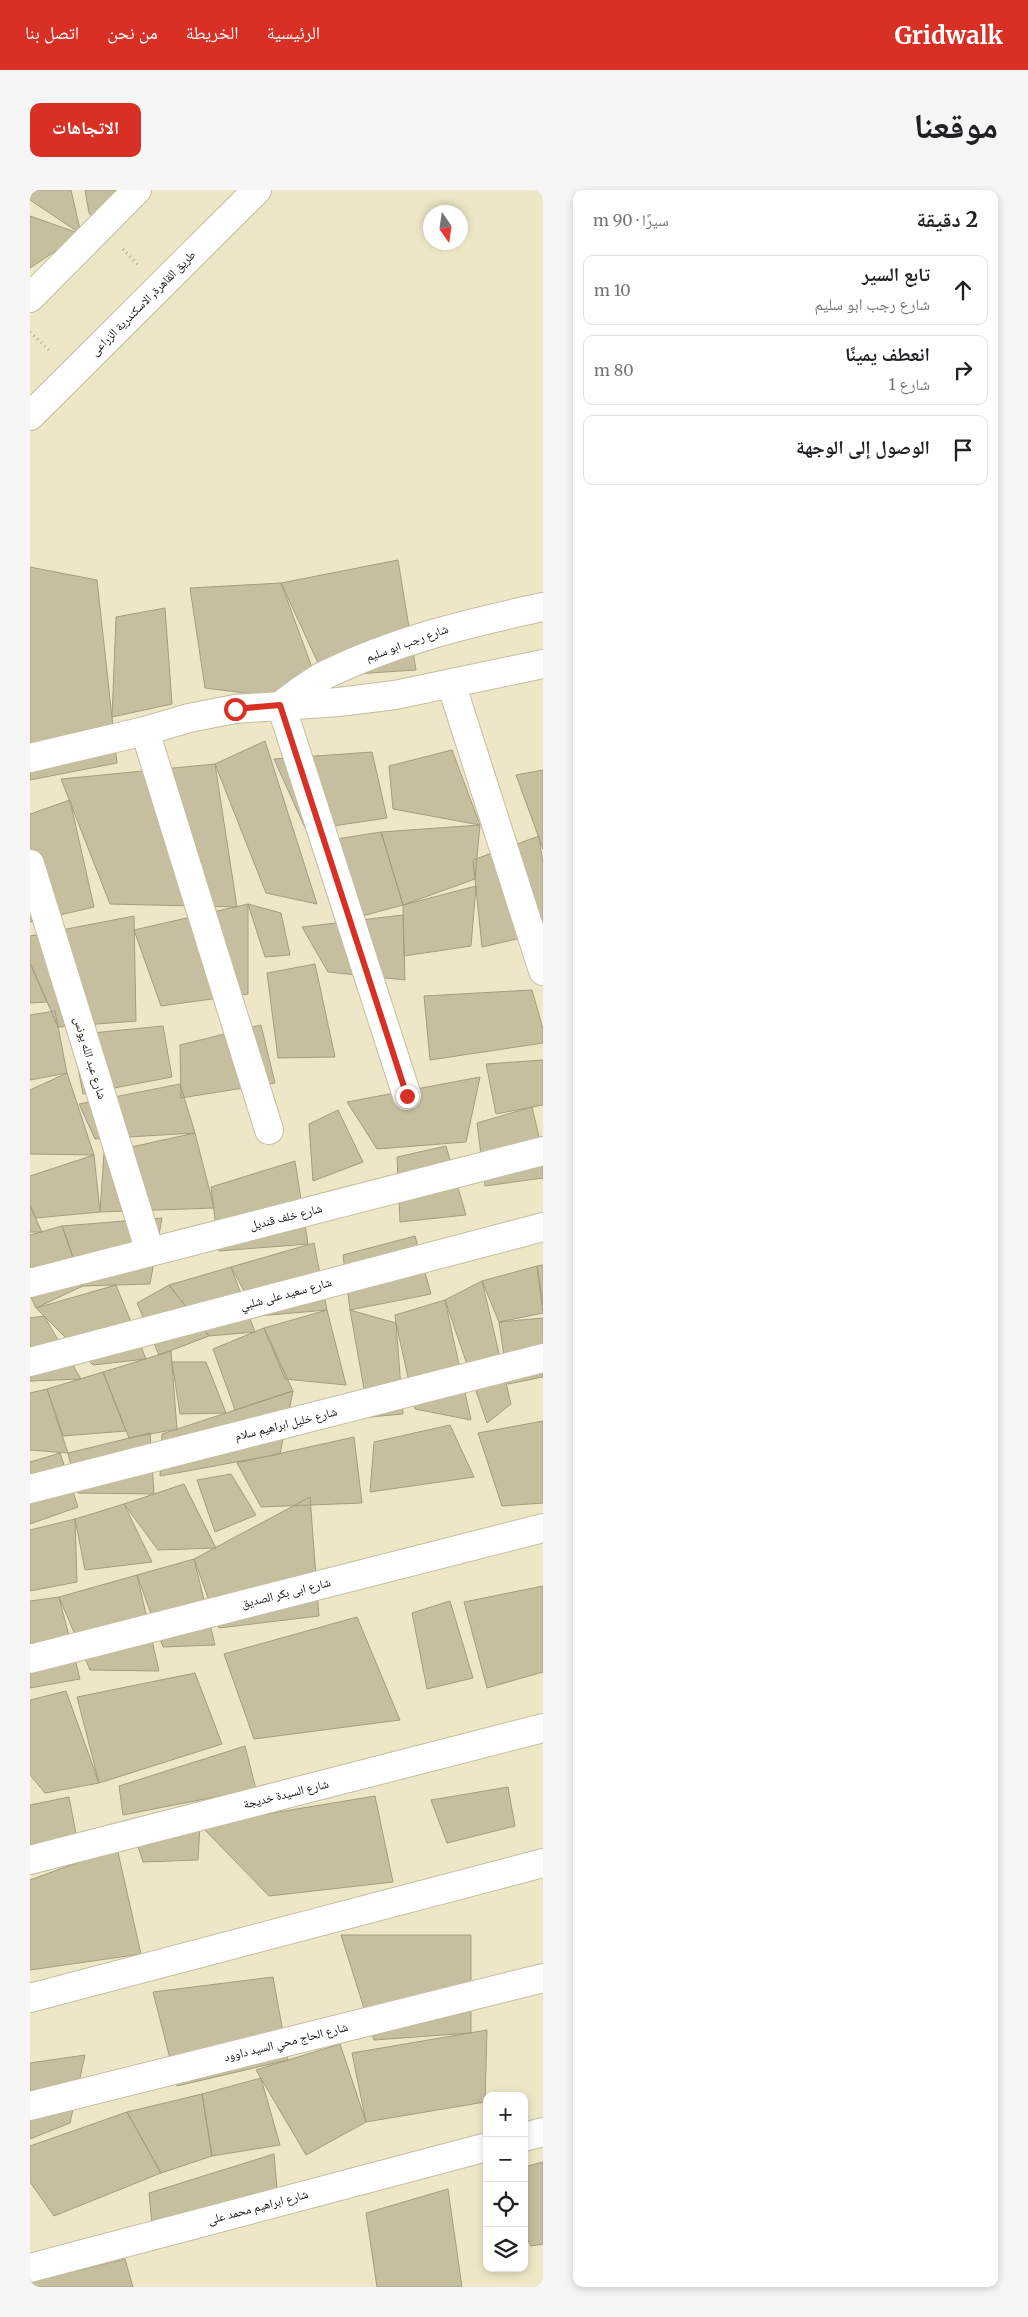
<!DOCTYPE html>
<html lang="ar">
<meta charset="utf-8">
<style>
body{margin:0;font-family:Merriweather,"Noto Naskh Arabic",serif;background:#f6f6f6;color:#202124;direction:rtl}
.controls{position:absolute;right:15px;bottom:15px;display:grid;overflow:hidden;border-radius:10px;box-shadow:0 2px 8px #0003}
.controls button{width:45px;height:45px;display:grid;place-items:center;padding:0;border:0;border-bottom:1px solid #e0e0e0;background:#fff;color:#202124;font:25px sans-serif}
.compass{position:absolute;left:393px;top:15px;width:45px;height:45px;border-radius:50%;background:#fff;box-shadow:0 2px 8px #0003;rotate:167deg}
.stop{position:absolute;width:15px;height:15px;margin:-11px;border:4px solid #d93025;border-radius:50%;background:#fff}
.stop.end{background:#d93025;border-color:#fff;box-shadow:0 1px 5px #0008}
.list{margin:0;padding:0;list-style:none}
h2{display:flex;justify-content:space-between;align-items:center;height:65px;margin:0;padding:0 20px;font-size:21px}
h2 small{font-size:16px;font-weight:400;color:#757577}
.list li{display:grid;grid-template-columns:32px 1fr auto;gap:15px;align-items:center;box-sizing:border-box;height:70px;margin:0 10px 10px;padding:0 10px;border:1px solid #e0e0e0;border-radius:10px}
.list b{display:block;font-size:19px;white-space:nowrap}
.list p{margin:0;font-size:16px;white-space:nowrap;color:#757577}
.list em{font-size:16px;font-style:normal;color:#757577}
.icon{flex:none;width:28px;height:28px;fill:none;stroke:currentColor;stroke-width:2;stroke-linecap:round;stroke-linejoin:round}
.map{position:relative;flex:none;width:513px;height:2097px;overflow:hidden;direction:ltr;border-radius:10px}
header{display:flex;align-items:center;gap:30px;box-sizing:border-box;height:70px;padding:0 25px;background:#d93025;color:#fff}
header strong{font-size:24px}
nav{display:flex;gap:28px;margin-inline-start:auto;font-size:18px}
.intro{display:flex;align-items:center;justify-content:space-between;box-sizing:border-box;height:120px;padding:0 30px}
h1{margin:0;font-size:35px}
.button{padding:12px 22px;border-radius:10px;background:#d93025;color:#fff;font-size:18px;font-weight:700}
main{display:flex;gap:30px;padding:0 30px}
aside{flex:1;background:#fff;border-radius:10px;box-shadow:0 2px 8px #0003}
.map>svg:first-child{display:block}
.building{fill:#c5be9f;stroke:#a39c7e}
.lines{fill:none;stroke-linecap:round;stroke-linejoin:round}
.minor-casing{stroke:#c5bd9f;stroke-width:30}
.highway-casing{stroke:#c5bd9f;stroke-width:30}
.path{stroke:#aaa58c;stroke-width:3;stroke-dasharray:1 4;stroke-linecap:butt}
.minor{stroke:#fff;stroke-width:28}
.highway{stroke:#fff;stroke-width:28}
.route{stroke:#d93025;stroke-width:6}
.labels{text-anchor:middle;stroke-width:4;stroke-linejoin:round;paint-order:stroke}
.street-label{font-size:12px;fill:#0f0d04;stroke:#fff}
</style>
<header>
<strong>Gridwalk</strong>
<nav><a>الرئيسية</a><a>الخريطة</a><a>من نحن</a><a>اتصل بنا</a></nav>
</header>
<div class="intro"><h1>موقعنا</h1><a class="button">الاتجاهات</a></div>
<main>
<aside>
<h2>2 دقيقة<small>سيرًا · 90 m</small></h2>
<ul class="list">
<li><svg class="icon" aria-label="ahead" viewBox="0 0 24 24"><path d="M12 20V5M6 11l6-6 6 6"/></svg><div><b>تابع السير</b><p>شارع رجب ابو سليم</p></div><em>10 m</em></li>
<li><svg class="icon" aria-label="right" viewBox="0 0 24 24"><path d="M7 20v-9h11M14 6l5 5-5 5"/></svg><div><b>انعطف يمينًا</b><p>شارع 1</p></div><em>80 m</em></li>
<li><svg class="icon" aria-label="arrive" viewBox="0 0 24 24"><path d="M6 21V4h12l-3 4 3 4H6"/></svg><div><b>الوصول إلى الوجهة</b></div></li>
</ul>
</aside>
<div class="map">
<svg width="513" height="2097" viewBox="0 0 513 2097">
<rect width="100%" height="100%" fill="#eee7c7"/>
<path class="building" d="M 0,0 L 41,0 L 51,44 L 0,10 Z
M 55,0 L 90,0 L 62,27 L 59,23 Z
M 0,26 L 51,44 L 0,78 Z
M 368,370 L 386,480 L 294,486 L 251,393 Z
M 0,377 L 67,390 L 87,573 L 0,590 Z
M 251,393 L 295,513 L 175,498 L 160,398 Z
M 135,418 L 142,514 L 82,527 L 86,427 Z
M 235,551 L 287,714 L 236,703 L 185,574 Z
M 422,560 L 450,635 L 363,619 L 359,576 Z
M 342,562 L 357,628 L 276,640 L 244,569 Z
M 185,574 L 207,717 L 80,714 L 31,589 Z
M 513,580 L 513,659 L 486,585 Z
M 40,610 L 64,717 L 0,732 L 0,624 Z
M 450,635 L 445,689 L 373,715 L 351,642 Z
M 351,642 L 373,715 L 306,733 L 281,653 Z
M 509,646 L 513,674 L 513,743 L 452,757 L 443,670 Z
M 446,696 L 441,756 L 374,766 L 373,715 Z
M 218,714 L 251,723 L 260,765 L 235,767 Z
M 218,714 L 218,804 L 131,816 L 104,740 Z
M 373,725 L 375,790 L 298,782 L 272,737 Z
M 104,726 L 106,831 L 28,837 L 0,773 L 0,746 Z
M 0,773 L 17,812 L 0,813 Z
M 285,774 L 305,867 L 248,868 L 237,783 Z
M 502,800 L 513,839 L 513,853 L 400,870 L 394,806 Z
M 25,821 L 37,883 L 0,890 L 0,825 Z
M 231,835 L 245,893 L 151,908 L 150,855 Z
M 133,836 L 142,887 L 53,904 L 42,845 Z
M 513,870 L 513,915 L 466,924 L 456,874 Z
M 37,883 L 64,965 L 0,964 L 0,900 Z
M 450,887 L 436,952 L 347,959 L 317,912 Z
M 150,894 L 165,943 L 65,949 L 49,914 Z
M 502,917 L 513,964 L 513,988 L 455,996 L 447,933 Z
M 308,920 L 333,972 L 283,991 L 279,934 Z
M 165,943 L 184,1018 L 70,1022 L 74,963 Z
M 416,956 L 436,1025 L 370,1032 L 367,967 Z
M 64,965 L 70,1022 L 6,1028 L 0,1015 L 0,986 Z
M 265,971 L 278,1054 L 189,1061 L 181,997 Z
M 0,1016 L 12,1042 L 0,1042 Z
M 132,1028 L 120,1094 L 53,1096 L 32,1036 Z
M 32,1036 L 53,1096 L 6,1118 L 0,1105 L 0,1045 Z
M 385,1046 L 401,1104 L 320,1120 L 313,1065 Z
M 284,1053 L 297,1120 L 228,1126 L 201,1077 Z
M 513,1075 L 513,1115 L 507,1076 Z
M 507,1076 L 513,1123 L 469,1132 L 452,1091 Z
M 201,1077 L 225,1142 L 179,1146 L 139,1095 Z
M 452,1091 L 481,1214 L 457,1233 L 415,1110 Z
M 86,1095 L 116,1169 L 63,1175 L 6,1118 Z
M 139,1095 L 179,1146 L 129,1165 L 107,1113 Z
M 415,1110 L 441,1230 L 385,1219 L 366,1133 L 365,1125 Z
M 297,1120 L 316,1195 L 255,1189 L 234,1138 Z
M 320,1120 L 366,1133 L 373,1224 L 339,1227 Z
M 14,1126 L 51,1189 L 0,1191 L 0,1128 Z
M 513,1128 L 513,1187 L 478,1194 L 469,1132 Z
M 234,1138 L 263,1201 L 205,1220 L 183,1159 Z
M 141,1161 L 147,1239 L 99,1248 L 73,1182 Z
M 142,1172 L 176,1172 L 196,1223 L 150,1224 Z
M 73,1182 L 96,1241 L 33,1246 L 17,1199 Z
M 17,1199 L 38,1263 L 0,1260 L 0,1203 Z
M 263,1201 L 250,1264 L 130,1286 L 132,1244 Z
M 513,1231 L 513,1313 L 472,1316 L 448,1243 Z
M 420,1235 L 444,1287 L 340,1302 L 344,1252 Z
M 120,1243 L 124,1304 L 48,1303 L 38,1263 Z
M 324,1247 L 332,1313 L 231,1317 L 207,1273 Z
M 30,1263 L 48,1317 L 0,1334 L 0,1272 Z
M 201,1284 L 226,1325 L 185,1342 L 167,1290 Z
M 154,1294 L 186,1358 L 128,1360 L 94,1314 Z
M 280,1307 L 289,1426 L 189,1438 L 164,1369 Z
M 94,1314 L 122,1372 L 55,1380 L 45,1329 Z
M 45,1329 L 47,1392 L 0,1401 L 0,1340 Z
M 164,1369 L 185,1455 L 133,1457 L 107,1385 Z
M 107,1385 L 129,1481 L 60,1480 L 29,1407 Z
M 513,1396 L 513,1482 L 457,1498 L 434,1412 Z
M 29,1407 L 50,1489 L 0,1498 L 0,1411 Z
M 420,1411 L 443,1488 L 397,1499 L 382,1423 Z
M 327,1427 L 370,1530 L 224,1549 L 194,1464 Z
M 165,1483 L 192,1554 L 69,1593 L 47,1507 Z
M 36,1501 L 69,1593 L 15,1603 L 0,1585 L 0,1510 Z
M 215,1556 L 226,1599 L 93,1625 L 89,1596 Z
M 478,1597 L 485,1636 L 417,1653 L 401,1610 Z
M 345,1606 L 363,1692 L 239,1706 L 170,1635 Z
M 39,1607 L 51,1670 L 0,1658 L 0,1615 Z
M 170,1635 L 168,1670 L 113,1672 L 106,1650 Z
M 87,1658 L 111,1764 L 0,1780 L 0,1690 Z
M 311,1745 L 441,1745 L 441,1843 L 344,1850 Z
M 243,1787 L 258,1870 L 147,1896 L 123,1802 Z
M 457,1840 L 455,1912 L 336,1932 L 322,1863 Z
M 310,1854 L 336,1932 L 276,1965 L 226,1880 Z
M 55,1865 L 40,1933 L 0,1949 L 0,1873 Z
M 231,1888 L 250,1955 L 182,1966 L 172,1904 Z
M 172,1904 L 182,1966 L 131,1983 L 97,1922 Z
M 97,1922 L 131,1983 L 24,2026 L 0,1992 L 0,1956 Z
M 244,1964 L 247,1999 L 122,2035 L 119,2003 Z
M 513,1972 L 513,2054 L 501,2056 L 494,2043 L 494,1977 Z
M 418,1999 L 432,2097 L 347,2097 L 336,2023 Z
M 95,2069 L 103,2097 L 0,2097 L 0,2092 Z"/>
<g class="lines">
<defs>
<path id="minor" d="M 421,493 L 513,781
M 115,541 L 239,940
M 0,568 L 115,541 L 159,528 L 205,519 L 309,512 L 365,505 L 513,474
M 0,674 L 120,1062
M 377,906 L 251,515 C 265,505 279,493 295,485 C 364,451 438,433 513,417
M 0,1093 L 513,961
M 0,1172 L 513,1037
M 0,1299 L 513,1168
M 0,1469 L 513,1338
M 0,1670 L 513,1538
M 0,1808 L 513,1673
M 0,1916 L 513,1788
M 494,1947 L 513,1942
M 0,2078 L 457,1957"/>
<path id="highway" d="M 0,108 L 107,0
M 0,226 L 227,0"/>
</defs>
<use href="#minor" class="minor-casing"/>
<use href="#highway" class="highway-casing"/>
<path class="path" d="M 93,59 L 108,75
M 0,142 L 21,162"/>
<use href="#minor" class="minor"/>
<use href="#highway" class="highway"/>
</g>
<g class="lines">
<path class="route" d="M 205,519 L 250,515 L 377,906"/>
</g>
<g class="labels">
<g class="street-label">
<text transform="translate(113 113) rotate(-45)" y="4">طريق القاهرة, الاسكندرية الزراعى</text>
<text transform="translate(377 453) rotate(-20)" y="4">شارع رجب ابو سليم</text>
<text transform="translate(60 868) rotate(73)" y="4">شارع عبد الله يونس</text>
<text transform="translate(256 1027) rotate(-14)" y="4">شارع خلف قنديل</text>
<text transform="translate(256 1104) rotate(-15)" y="4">شارع سعيد على شلبي</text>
<text transform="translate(256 1234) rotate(-14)" y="4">شارع خليل ابراهيم سلام</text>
<text transform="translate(256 1403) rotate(-14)" y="4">شارع ابى بكر الصديق</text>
<text transform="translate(256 1604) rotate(-14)" y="4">شارع السيدة خديجة</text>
<text transform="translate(256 1852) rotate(-14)" y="4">شارع الحاج محي السيد داوود</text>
<text transform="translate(228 2017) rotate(-15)" y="4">شارع ابراهيم محمد على</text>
</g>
</g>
</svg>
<div class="controls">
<button>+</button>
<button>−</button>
<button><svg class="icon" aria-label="locate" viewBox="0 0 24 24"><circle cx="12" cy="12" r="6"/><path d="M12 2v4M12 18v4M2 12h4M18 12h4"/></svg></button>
<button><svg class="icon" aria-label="layers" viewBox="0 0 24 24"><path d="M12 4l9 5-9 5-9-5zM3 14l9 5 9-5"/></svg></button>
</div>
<svg class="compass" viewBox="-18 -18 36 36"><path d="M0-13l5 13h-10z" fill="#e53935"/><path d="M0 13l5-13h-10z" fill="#757577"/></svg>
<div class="stop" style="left:205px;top:519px"></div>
<div class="stop end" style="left:377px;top:906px"></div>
</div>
</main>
